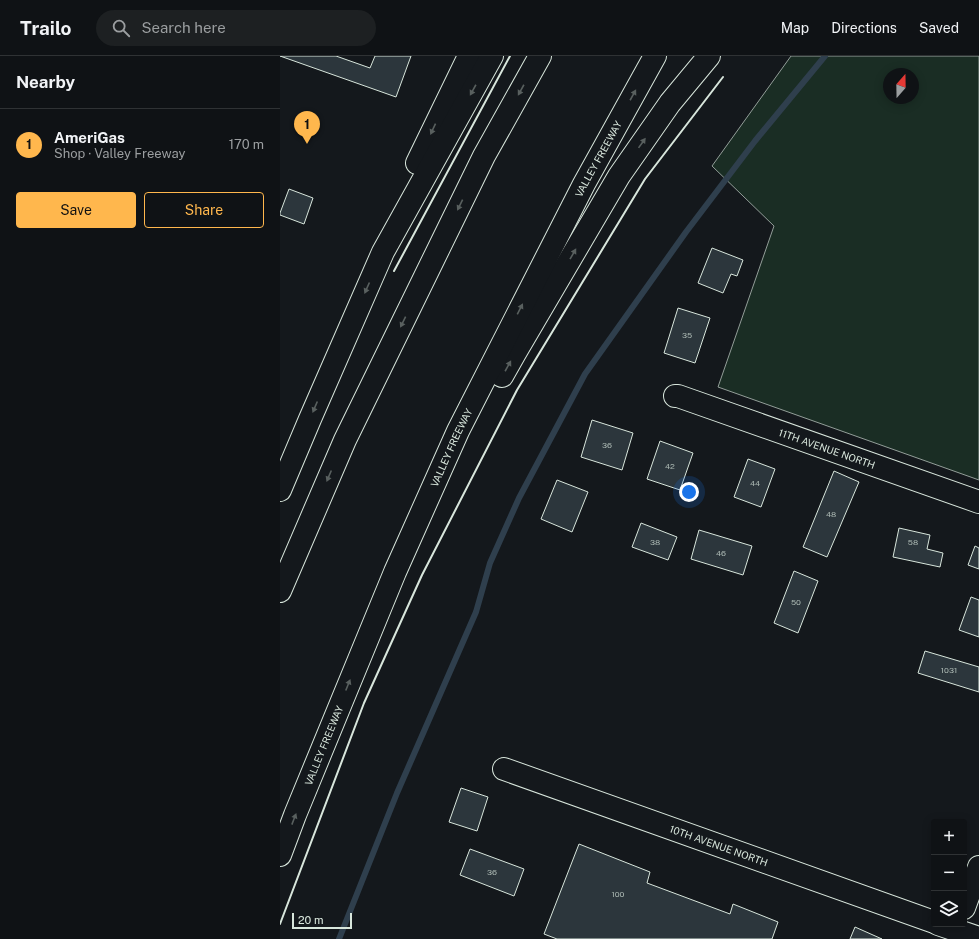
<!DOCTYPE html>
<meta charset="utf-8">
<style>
body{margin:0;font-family:"Public Sans",sans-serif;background:#1d2022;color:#f1f3f6}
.controls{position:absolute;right:12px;bottom:12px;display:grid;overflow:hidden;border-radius:4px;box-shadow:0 2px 10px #0003}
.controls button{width:36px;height:36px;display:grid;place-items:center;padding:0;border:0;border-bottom:1px solid #2f3234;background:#0f1215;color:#f1f3f6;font:20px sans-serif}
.compass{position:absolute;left:603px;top:12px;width:36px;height:36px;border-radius:50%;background:#0f1215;box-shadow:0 2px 10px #0003;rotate:20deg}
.scale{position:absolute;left:12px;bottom:10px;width:60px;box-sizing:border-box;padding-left:4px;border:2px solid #d8e6dc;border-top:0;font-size:11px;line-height:14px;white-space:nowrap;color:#d8e6dc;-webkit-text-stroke:3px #14181c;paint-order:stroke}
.you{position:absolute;left:409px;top:436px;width:14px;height:14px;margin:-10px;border:3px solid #fff;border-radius:50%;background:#1a73e8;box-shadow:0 0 0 6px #1a73e833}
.badge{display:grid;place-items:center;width:26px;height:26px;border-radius:50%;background:#ffb74d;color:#111;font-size:13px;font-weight:700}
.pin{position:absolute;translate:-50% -33px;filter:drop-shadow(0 1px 2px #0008)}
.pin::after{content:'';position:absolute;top:21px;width:14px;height:12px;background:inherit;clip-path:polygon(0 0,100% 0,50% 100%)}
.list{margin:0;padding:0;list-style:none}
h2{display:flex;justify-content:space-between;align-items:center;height:52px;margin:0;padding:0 16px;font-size:17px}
h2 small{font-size:13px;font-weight:400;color:#9b9ea0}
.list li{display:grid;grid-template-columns:26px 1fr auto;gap:12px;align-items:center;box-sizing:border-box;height:72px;padding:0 16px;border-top:1px solid #2f3234}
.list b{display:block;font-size:15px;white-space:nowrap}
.list p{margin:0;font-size:13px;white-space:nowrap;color:#9b9ea0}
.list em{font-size:13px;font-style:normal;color:#9b9ea0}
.actions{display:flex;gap:8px;padding:12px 16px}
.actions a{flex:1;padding:9px 0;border:1px solid #ffb74d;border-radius:4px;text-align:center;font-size:14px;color:#ffb74d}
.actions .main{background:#ffb74d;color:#111}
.icon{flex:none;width:22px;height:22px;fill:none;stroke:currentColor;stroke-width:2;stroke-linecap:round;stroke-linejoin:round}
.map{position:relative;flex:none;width:699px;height:883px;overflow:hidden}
header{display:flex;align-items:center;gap:24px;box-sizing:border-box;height:56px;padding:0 20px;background:#0f1215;border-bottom:1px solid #2f3234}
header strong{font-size:19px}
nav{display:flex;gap:22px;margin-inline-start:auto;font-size:14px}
.search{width:280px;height:36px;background:#1d2022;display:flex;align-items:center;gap:10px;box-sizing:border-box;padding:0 14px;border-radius:22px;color:#9b9ea0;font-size:15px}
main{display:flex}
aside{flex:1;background:#0f1215}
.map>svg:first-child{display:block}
.green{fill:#1a2d24;stroke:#939e99;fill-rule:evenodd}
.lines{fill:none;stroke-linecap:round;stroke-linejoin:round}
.stream{stroke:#2f3f4d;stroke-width:6}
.building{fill:#2c363c;stroke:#d8e6dc}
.minor-casing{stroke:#d8e6dc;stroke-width:24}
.highway-casing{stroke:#d8e6dc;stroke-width:24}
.minor{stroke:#14181c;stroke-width:22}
.highway{stroke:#14181c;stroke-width:22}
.wall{stroke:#d8e6dc;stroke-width:2}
.oneway{fill:#59605f}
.labels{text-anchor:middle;stroke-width:3;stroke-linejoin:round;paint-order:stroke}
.number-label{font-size:8px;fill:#adbab4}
.street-label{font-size:10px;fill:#d8e6dc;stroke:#14181c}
</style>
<header>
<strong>Trailo</strong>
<div class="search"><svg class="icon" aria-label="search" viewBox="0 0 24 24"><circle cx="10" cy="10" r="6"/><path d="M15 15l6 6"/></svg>Search here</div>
<nav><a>Map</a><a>Directions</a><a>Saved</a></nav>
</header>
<main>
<aside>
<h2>Nearby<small></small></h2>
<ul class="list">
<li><span class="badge">1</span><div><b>AmeriGas</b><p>Shop · Valley Freeway</p></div><em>170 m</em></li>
</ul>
<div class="actions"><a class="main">Save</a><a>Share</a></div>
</aside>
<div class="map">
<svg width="699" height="883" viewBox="0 0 699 883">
<rect width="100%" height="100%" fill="#14181c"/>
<path class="green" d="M 511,0 L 699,0 L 699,424 L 438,331 L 494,170 L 432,110 ZM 609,18 L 633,18 L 633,42 L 609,42 Z"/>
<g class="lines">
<path class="stream" d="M 59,883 L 117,737 L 196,556 L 210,507 L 239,442 L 305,318 L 406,176 L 475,85 L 545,0"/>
</g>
<path class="building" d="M 0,0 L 56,0 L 90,12 L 95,0 L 131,0 L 116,41 Z
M 9,133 L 33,142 L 24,168 L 0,159 L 0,157 Z
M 432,192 L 463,204 L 457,220 L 451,218 L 443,237 L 418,227 Z
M 398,252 L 430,262 L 415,307 L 384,297 Z
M 312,364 L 353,377 L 342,414 L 301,401 Z
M 380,385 L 413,397 L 400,434 L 367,423 Z
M 468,403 L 495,413 L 481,451 L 454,441 Z
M 554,415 L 579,426 L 547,501 L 523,491 Z
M 277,424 L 308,436 L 292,476 L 261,463 Z
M 361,467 L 397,481 L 388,504 L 352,491 Z
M 619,472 L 650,479 L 647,493 L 663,497 L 660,511 L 613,501 Z
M 419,474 L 472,490 L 463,519 L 411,503 Z
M 695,490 L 699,492 L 699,513 L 688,509 Z
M 514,515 L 538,525 L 518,577 L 494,567 Z
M 691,541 L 699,544 L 699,581 L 679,574 Z
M 645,595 L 699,611 L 699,636 L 638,617 Z
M 181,732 L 208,741 L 197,775 L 169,766 Z
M 299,788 L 370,816 L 367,827 L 450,858 L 453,848 L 498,866 L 492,883 L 277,883 L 264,878 Z
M 190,793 L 244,813 L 234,840 L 180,819 Z
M 575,871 L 602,883 L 570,883 Z"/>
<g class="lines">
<defs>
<g id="minor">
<path id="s1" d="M 395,340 L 398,340 L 699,446"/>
<path id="s2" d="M 224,713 L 654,866"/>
<path d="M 684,852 L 699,811"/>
<path d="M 658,868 L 699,882"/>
</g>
<g id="highway">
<path d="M 137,107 L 189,0"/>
<path d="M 222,320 L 235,297 L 339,120 L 390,47 L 429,0"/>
<path d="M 0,434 L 30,363 L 103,196 L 212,0"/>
<path d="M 0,535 L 65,384 L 204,100 L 260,0"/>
<path id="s3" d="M 0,799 L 15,759 L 115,516 L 178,375 L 304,128 L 375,0"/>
</g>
</defs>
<use href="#minor" class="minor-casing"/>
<use href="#highway" class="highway-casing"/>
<use href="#minor" class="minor"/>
<use href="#highway" class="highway"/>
<path class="wall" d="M 114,215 L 230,0
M 0,868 L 84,647 L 142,519 L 237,334 L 365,123 L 443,21"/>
</g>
<defs><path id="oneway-solid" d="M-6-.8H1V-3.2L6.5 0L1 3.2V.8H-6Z"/></defs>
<g class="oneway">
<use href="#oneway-solid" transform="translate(193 34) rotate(119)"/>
<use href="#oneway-solid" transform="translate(241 34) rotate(119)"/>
<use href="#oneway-solid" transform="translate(353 39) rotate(-61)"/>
<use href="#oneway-solid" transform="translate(153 73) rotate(115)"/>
<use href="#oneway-solid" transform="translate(362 87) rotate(-55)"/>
<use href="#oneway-solid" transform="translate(180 149) rotate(116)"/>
<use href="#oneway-solid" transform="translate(293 198) rotate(-60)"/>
<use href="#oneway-solid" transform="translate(87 232) rotate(114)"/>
<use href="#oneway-solid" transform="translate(240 253) rotate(-63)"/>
<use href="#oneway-solid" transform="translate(123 266) rotate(116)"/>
<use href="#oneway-solid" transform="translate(228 310) rotate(-61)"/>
<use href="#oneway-solid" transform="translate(35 351) rotate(113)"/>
<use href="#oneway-solid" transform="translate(49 420) rotate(113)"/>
<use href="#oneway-solid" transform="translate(68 629) rotate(-68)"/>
<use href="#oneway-solid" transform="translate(14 763) rotate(-69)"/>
</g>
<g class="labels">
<g class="number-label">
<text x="407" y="282">35</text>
<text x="327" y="392">36</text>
<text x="390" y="413">42</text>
<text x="475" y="430">44</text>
<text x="551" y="461">48</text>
<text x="375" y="489">38</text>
<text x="633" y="489">58</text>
<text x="441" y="500">46</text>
<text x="516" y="549">50</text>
<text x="669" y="617">1031</text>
<text x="212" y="819">36</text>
<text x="338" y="841">100</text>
</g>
<g class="street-label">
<text dy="4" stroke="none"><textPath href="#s3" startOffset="766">VALLEY FREEWAY</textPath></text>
<text dy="4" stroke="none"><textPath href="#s3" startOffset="442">VALLEY FREEWAY</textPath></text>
<text dy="4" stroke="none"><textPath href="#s1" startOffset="161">11TH AVENUE NORTH</textPath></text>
<text dy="4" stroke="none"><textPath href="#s3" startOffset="118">VALLEY FREEWAY</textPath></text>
<text dy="4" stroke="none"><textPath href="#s2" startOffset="228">10TH AVENUE NORTH</textPath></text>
</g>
</g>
</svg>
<div class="controls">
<button>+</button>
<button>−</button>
<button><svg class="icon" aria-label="layers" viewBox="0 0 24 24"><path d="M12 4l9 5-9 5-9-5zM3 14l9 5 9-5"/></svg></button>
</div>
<svg class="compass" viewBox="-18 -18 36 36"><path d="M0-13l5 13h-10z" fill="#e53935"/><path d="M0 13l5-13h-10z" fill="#9b9ea0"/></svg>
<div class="scale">20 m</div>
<div class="you"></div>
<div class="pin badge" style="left:27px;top:88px">1</div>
</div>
</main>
